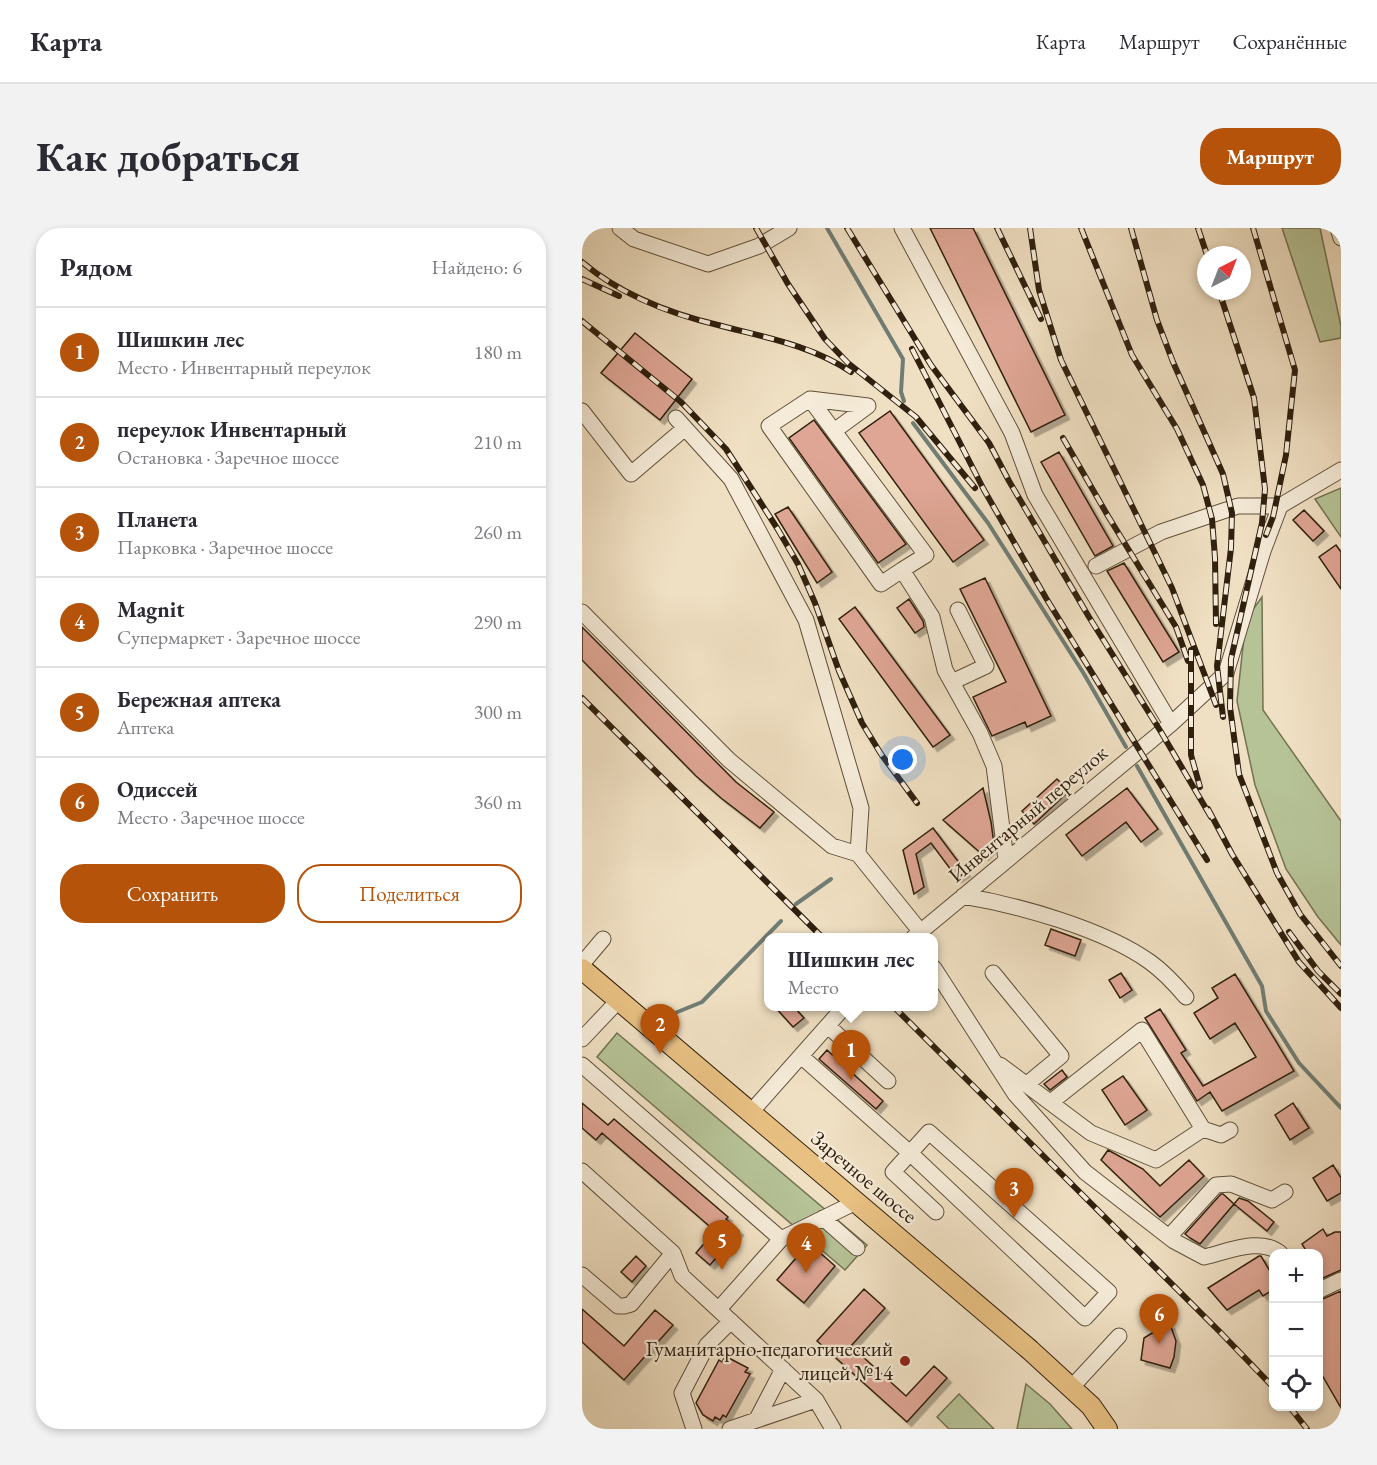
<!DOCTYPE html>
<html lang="ru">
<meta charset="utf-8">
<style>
body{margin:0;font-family:"EB Garamond",serif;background:#f2f2f3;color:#2b2b33}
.controls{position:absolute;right:18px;bottom:18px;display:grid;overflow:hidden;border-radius:12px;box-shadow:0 3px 9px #0003}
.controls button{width:54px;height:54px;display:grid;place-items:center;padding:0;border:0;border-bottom:2px solid #e1e1e2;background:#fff;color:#2b2b33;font:30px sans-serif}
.compass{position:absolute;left:615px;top:18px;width:54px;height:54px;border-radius:50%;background:#fff;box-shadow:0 3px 9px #0003;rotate:42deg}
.you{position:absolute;left:321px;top:532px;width:21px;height:21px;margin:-15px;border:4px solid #fff;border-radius:50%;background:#1a73e8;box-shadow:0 0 0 9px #1a73e833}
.badge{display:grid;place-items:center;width:39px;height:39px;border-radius:50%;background:#b45309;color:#fff;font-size:20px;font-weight:700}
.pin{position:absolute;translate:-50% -50px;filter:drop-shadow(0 2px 3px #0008)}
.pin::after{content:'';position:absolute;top:32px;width:21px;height:18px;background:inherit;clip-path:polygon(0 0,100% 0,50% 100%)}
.popup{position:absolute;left:182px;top:705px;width:174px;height:78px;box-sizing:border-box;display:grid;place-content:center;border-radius:12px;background:#fff;filter:drop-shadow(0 2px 4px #0005);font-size:20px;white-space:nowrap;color:#7c7c81}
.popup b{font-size:22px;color:#2b2b33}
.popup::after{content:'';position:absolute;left:50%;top:100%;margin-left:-12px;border:12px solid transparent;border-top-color:#fff}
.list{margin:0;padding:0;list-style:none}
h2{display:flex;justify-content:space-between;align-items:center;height:78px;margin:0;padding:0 24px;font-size:26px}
h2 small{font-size:20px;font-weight:400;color:#7c7c81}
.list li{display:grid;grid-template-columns:39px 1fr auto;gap:18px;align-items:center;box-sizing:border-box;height:90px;padding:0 24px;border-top:2px solid #e1e1e2}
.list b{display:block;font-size:22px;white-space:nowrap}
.list p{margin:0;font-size:20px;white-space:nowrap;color:#7c7c81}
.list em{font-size:20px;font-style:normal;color:#7c7c81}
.actions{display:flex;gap:12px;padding:18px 24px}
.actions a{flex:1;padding:14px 0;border:2px solid #b45309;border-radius:24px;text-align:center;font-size:21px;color:#b45309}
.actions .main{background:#b45309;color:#fff}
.icon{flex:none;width:33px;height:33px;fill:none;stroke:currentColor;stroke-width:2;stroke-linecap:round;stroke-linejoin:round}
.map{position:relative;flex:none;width:759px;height:1201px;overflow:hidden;border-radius:24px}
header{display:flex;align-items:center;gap:36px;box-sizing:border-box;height:84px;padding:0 30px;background:#fff;border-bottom:2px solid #e1e1e2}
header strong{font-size:28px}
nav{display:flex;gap:33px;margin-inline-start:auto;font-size:21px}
.intro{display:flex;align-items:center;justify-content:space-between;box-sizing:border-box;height:144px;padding:0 36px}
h1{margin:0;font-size:42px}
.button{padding:15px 27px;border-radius:24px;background:#b45309;color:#fff;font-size:21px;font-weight:700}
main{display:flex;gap:36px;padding:0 36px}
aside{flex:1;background:#fff;border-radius:24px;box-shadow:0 3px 9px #0003}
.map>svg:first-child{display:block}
.green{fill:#b6c397;stroke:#737252;stroke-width:1.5}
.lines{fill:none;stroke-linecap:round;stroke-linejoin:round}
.stream{stroke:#707d75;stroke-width:4}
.building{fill:#dfa695;stroke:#30200e;stroke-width:1.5;filter:url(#shadow)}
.minor-casing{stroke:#60503b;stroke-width:17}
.major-casing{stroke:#30200e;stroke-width:22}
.minor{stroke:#f5ebd8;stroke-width:15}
.major{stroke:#e8c082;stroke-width:20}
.rail-casing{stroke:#30200e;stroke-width:6}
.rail{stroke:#f5ebd8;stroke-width:4;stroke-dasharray:11;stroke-linecap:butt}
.poi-dot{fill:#8f2418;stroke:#f5ebd8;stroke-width:2}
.labels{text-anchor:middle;stroke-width:4.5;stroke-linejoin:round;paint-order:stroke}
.street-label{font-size:21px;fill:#30200e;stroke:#f5ebd8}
.poi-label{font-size:21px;fill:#30200e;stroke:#f5ebd8;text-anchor:end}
</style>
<header>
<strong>Карта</strong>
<nav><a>Карта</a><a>Маршрут</a><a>Сохранённые</a></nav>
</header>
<div class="intro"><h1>Как добраться</h1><a class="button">Маршрут</a></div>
<main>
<aside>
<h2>Рядом<small>Найдено: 6</small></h2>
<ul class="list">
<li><span class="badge">1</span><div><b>Шишкин лес</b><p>Место · Инвентарный переулок</p></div><em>180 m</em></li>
<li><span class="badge">2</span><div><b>переулок Инвентарный</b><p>Остановка · Заречное шоссе</p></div><em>210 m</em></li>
<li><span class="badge">3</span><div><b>Планета</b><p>Парковка · Заречное шоссе</p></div><em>260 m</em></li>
<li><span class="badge">4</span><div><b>Magnit</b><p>Супермаркет · Заречное шоссе</p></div><em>290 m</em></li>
<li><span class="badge">5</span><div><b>Бережная аптека</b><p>Аптека</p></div><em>300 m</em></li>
<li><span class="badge">6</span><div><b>Одиссей</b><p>Место · Заречное шоссе</p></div><em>360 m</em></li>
</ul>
<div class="actions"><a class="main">Сохранить</a><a>Поделиться</a></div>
</aside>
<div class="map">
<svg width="759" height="1201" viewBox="0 0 759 1201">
<defs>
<filter id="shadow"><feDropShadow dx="4.5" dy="4.5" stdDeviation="0" flood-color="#0004"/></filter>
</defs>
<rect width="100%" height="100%" fill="#f0e0c3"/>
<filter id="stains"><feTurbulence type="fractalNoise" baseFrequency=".00333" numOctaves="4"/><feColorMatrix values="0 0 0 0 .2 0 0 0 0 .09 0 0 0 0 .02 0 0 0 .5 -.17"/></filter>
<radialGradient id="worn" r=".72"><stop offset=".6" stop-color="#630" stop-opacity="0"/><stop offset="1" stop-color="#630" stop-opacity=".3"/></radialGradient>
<path class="green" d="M 700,0 L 738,0 L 759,98 L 759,110 L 738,114 Z
M 759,260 L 759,309 L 733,271 Z
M 680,369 L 681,482 L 759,593 L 759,717 L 736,689 L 704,641 L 673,557 L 655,473 L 664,391 Z
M 35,805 L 285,1017 L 263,1042 L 15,829 Z
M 444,1156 L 468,1176 L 490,1201 L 435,1201 Z
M 377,1166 L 412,1201 L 367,1201 L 355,1189 Z"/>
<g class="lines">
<path class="stream" d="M 245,0 L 321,131 L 319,164 L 322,173
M 331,195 L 406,295 L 502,446 L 544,519
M 555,538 L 680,758 L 684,783 L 717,835 L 759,880
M 214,676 L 249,651
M 78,782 L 93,785 L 120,774 L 199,693"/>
</g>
<path class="building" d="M 348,0 L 391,0 L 483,187 L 449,204 Z
M 53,105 L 110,151 L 78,192 L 19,145 Z
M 308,183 L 402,312 L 371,334 L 277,205 Z
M 232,192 L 324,316 L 296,335 L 207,210 Z
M 477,224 L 531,318 L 513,328 L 459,234 Z
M 206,279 L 250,344 L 235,355 L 193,286 Z
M 722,282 L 742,303 L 731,313 L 711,292 Z
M 754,317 L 759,324 L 759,361 L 737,329 Z
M 542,335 L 597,424 L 581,434 L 525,343 Z
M 403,350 L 469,488 L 445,499 L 443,494 L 410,508 L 391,469 L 424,454 L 378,361 Z
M 327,371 L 341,393 L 342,399 L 333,405 L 315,380 Z
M 273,379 L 368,507 L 351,519 L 257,391 Z
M 0,399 L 154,554 L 192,584 L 178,600 L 139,570 L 114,548 L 0,432 Z
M 475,551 L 487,563 L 452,596 L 440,583 Z
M 401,560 L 409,594 L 412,617 L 402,628 L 361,592 Z
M 545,560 L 576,601 L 559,614 L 544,594 L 500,628 L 484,607 Z
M 351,600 L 384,644 L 375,650 L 349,615 L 334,626 L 342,659 L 332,666 L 321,622 Z
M 469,701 L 499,712 L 493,728 L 463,717 Z
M 539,745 L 550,762 L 538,770 L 527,752 Z
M 653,746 L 712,843 L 640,883 L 628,864 L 615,873 L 563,790 L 578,781 L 604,822 L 599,825 L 621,858 L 674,829 L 653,795 L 628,811 L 612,785 L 636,770 L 630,760 Z
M 192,778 L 211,778 L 222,790 L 211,799 Z
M 245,822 L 301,873 L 294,881 L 237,831 Z
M 480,842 L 485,849 L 468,862 L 462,856 Z
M 541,848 L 565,882 L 543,897 L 520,862 Z
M 0,875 L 26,897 L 32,891 L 146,989 L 144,991 L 157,1003 L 128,1037 L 114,1025 L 133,1003 L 20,905 L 14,912 L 0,900 Z
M 711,875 L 727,900 L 708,912 L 693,887 Z
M 526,922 L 561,941 L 578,958 L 607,932 L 622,948 L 578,989 L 519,932 Z
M 751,937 L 759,950 L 759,965 L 745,973 L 731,950 Z
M 639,966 L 641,966 L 652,976 L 618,1016 L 608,1010 L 603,1006 Z
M 657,970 L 666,973 L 692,994 L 685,1003 L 652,976 Z
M 741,1001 L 745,1008 L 753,1004 L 759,1004 L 759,1042 L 741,1050 L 736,1043 L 736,1026 L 726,1026 L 720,1016 Z
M 227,1015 L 253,1038 L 222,1075 L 195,1052 Z
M 54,1028 L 64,1038 L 50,1054 L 39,1044 Z
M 677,1028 L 679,1028 L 692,1050 L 692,1061 L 681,1068 L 677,1062 L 645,1082 L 626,1060 Z
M 282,1061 L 303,1080 L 269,1118 L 324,1168 L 352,1138 L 365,1150 L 325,1194 L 235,1113 Z
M 759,1063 L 759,1180 L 736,1140 L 736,1073 Z
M 0,1081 L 42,1118 L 73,1082 L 91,1097 L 42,1152 L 0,1114 Z
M 588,1096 L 594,1113 L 592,1129 L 588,1140 L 559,1132 L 562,1110 L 570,1105 L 575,1106 Z
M 143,1128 L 166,1140 L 163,1144 L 168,1146 L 144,1189 L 141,1187 L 138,1192 L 133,1189 L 131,1193 L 121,1187 L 114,1175 L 137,1132 L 140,1134 Z"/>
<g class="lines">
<defs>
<path id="minor" d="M 38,0 L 52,11 L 126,36 L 177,18 L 207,0
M 320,0 L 430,205 L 453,267 L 589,496
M 756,0 L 759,10
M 228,171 L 286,178 L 252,203
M 0,183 L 49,246 L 103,200
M 94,190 L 149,251 L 224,392 L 279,580 L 276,626 L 338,703
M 514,338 L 579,304 L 656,278 L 698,278 L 759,242
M 320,342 L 299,356 L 187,198 L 228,171 L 344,327 L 320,342 L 350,389 L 363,442 L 398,505 L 412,538 L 424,632
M 0,384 L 147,532 L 250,618 L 276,626
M 370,454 L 404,438 L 376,382
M 381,668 C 436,677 522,701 568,734 C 582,744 593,756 604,769
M 331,710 L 589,496 L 644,445 L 681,323 L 698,278
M 0,736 L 21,711
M 352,740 L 433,866 L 503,944 L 592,1013 L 622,1029 C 645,1024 679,1008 699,1026
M 411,745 L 479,828 L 445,856
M 246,798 L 306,853
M 0,811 L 36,773
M 219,828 L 328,925 L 503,1090 L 527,1064 L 347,904 L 311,944 L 354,984
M 0,837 L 199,1011 L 137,1081
M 418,837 L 509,905 L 574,932 L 621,901 L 639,907 L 648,902
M 469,874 L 560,802 L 621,901
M 169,884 L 263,778
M 0,943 L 91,1025 L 100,1048 L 234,1172 L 251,1201
M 241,990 L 275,1020
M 587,1009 L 634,957 L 649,956 L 690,972 L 703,964
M 199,1011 L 274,974
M 0,1047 L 36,1078 L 42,1078 L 49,1076 L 91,1025
M 736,1063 L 759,1052
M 489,1160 L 537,1108
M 175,1191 L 201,1141
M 112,1201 L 100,1165 L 125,1117 L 149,1093
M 148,1201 L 234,1172"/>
<path id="major" d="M 0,741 L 448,1122 L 509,1178 L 525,1201"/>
</defs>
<use href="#minor" class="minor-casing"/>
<use href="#major" class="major-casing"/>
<use href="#minor" class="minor"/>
<use href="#major" class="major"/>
<defs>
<path id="rail" d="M 174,0 L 206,56 L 243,111 L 266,135 L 334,189 L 393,260
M 265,0 L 349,137 L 407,215 L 427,253 L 507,389 L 579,504 L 629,589
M 415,0 L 459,91
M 448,0 L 457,62 L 479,132 L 590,360 L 634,477
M 499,0 L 550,127 L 595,201 L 621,257 L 630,291 L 633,330 L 634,396
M 549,0 L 575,92 L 591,134 L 641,246 L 650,285 L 649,320 L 635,438 L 641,489
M 616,0 L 625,27
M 671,0 L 713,142 L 704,227 L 691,289 L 684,307
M 0,34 C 39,67 86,85 136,97 C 181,109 229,117 269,144
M 0,51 L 37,68
M 637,63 L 672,170 L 683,261 L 680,295 L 649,431 L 648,479 L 657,546 L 695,645 L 718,686 L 759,738
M 0,93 L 99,174 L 144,221 L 195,300 L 216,336 L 233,375 L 257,443 L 280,495 L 299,526 L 335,575
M 330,121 L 402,262 L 464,370 L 625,632
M 481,210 L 526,288 L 594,399 L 606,433
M 609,422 L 609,527 L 618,559
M 0,470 L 241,710
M 626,581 L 650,626 L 717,734 L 759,780
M 707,704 L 736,743 L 759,766
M 311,778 L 638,1104 L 692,1160
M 707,1178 L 725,1201"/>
</defs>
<use href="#rail" class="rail-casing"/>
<use href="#rail" class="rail"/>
</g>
<circle class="poi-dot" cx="323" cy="1133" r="6"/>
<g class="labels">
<g class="street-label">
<text transform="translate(446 586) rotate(-40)" y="7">Инвентарный переулок</text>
<text transform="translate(282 949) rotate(40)" y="7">Заречное шоссе</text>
</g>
<g class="poi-label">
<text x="311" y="1128">Гуманитарно-педагогический<tspan x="311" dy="24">лицей №14</tspan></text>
</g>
</g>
<rect width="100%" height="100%" filter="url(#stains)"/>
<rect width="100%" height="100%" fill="url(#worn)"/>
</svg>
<div class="controls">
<button>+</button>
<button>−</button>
<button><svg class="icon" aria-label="locate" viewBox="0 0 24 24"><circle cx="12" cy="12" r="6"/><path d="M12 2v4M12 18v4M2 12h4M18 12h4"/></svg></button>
</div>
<svg class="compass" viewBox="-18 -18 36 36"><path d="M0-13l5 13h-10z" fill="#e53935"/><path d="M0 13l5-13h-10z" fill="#7c7c81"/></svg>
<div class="you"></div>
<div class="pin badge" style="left:269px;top:852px">1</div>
<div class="popup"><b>Шишкин лес</b>Место</div>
<div class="pin badge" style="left:78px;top:826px">2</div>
<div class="pin badge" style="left:432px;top:990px">3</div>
<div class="pin badge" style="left:224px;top:1045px">4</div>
<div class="pin badge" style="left:140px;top:1042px">5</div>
<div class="pin badge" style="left:577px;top:1116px">6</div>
</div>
</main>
